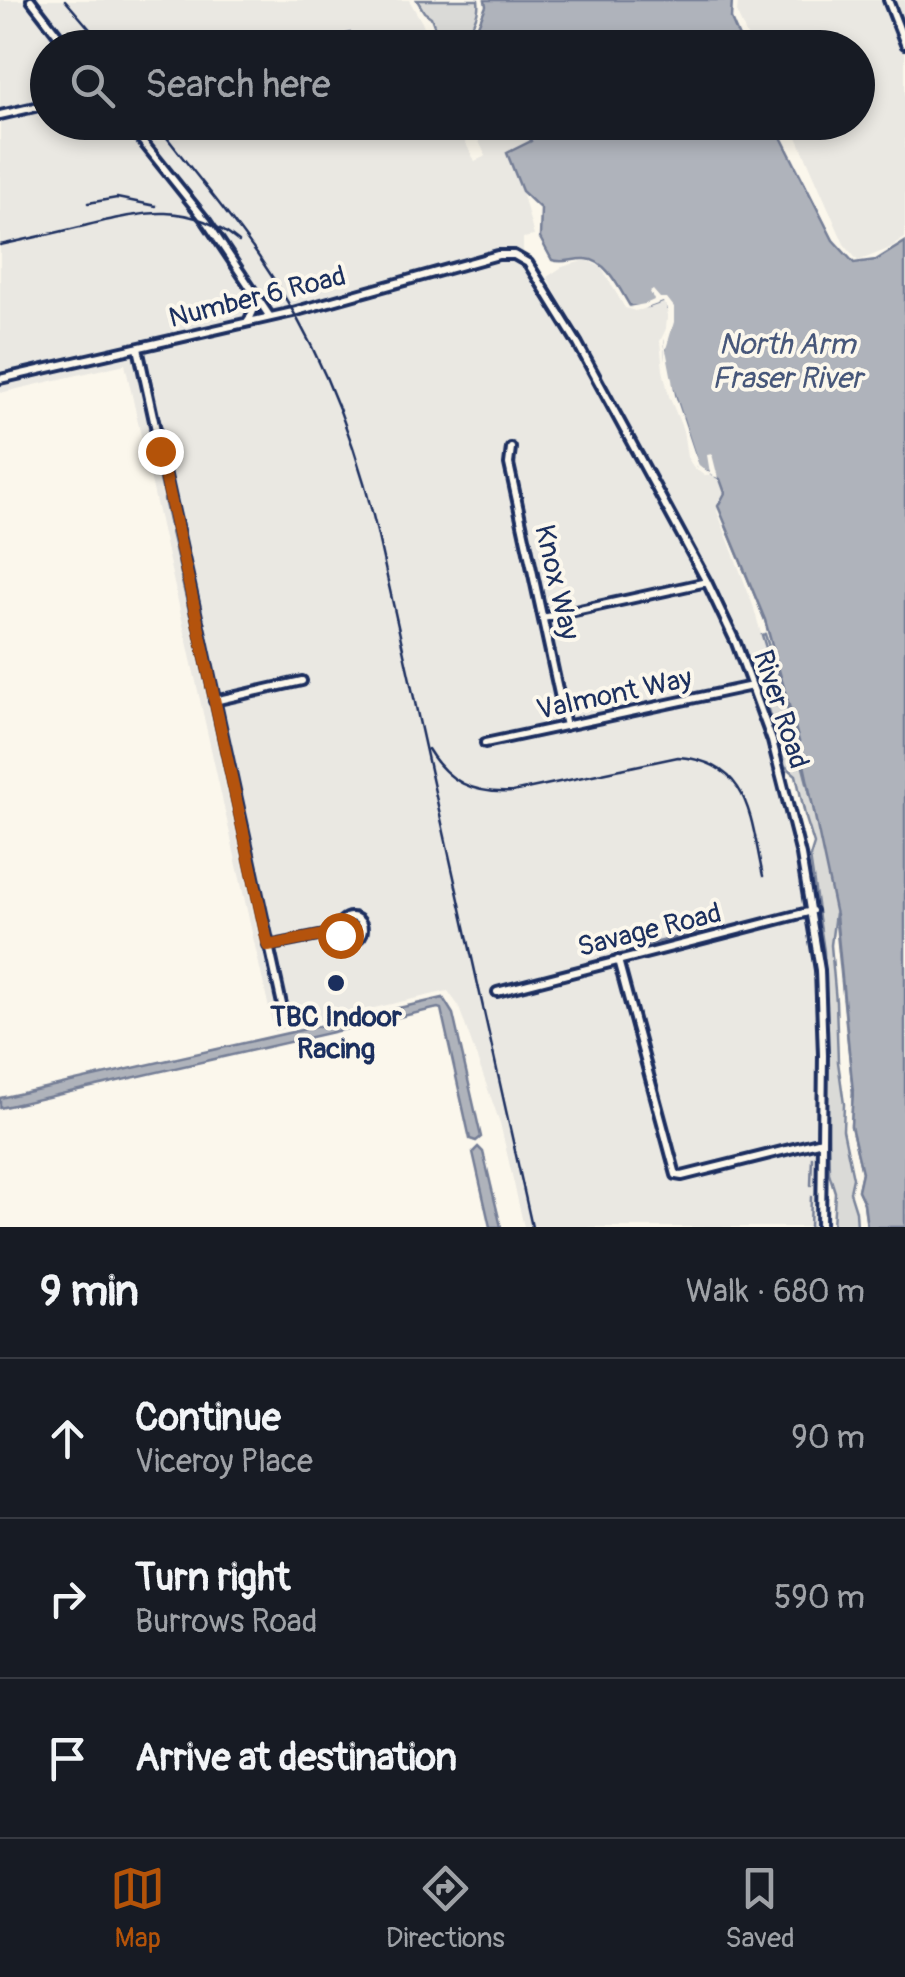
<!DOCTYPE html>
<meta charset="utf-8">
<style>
body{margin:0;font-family:Pangolin,sans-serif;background:#20242c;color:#f1f3f6}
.stop{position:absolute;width:30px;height:30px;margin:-22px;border:8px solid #b45309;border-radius:50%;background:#fff}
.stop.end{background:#b45309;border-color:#fff;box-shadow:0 2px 10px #0008}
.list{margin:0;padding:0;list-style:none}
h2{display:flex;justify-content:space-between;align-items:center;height:130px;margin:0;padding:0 40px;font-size:42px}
h2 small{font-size:32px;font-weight:400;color:#9ea1a6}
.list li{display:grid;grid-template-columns:65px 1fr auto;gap:30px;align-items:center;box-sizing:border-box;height:160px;padding:0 40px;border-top:2px solid #363941}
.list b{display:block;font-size:38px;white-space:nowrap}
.list p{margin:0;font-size:32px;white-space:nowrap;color:#9ea1a6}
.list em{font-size:32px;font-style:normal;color:#9ea1a6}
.icon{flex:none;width:55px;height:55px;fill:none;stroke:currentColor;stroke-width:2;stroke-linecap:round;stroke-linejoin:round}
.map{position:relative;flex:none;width:905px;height:1227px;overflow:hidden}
.search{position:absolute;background:#171b24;box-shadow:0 5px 15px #0003;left:30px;right:30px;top:30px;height:110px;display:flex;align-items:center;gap:25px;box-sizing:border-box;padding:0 35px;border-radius:55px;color:#9ea1a6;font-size:38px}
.sheet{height:610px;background:#171b24}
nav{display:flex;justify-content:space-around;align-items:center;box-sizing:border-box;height:140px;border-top:2px solid #363941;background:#171b24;font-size:28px;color:#9ea1a6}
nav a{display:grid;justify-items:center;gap:5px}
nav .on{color:#b45309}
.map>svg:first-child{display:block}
.built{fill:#eae8e2}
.green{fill:#dadad7;stroke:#7a849a;stroke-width:2.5}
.water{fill:#afb3bb;stroke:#747e96;stroke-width:2.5}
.pier{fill:#fbf7ec}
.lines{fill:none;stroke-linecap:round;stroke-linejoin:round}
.stream{stroke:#747e96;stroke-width:2.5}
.minor-casing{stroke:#1b2f5e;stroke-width:14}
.minor{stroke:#fbf7ec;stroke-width:6}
.rail{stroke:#1b2f5e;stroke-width:2.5}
.route{stroke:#b45309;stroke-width:12}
.poi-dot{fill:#1b2f5e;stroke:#fbf7ec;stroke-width:4}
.labels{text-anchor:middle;stroke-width:8;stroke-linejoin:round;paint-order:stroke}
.street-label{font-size:28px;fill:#1b2f5e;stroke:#fbf7ec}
.poi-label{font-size:28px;font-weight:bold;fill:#1b2f5e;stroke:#fbf7ec}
.water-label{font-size:30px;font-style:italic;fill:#47577a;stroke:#fbf7ec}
</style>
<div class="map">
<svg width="905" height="1227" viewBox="0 0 905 1227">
<rect width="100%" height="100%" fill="#fbf7ec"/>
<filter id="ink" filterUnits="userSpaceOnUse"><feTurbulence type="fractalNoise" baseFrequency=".01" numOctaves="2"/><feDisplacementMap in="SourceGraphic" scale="20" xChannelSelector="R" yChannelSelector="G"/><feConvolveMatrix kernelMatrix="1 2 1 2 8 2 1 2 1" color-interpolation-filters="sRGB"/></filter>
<g filter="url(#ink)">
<path class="built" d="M 0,0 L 409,0 L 424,26 L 410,32 L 417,47 L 48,48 L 48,122 L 455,123 L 475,161 L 486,156 L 470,123 L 507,125 L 509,128 L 523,123 L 526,124 L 532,141 L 507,153 L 522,191 L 534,236 L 523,238 L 523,258 L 552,301 L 718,604 L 753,686 L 794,823 L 820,970 L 821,1227 L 524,1227 L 500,1123 L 458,1005 L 448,991 L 274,1031 L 125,364 L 0,393 Z
M 738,0 L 905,0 L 905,238 L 888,249 L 858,261 L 844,244 L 791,123 L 858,122 L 858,48 L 752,47 L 737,14 Z
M 586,260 L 601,267 L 625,308 L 635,311 L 663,302 L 668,310 L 667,327 L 660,341 L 663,370 L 669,396 L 683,430 L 687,457 L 694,468 L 705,476 L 712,475 L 720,479 L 725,493 L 717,511 L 753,605 L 775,684 L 762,692 L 728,607 L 547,277 L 562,267 Z"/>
<path class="green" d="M 417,0 L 478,0 C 481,18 465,30 466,47 L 442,47 L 431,17 L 424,12 Z
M 726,526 L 764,562 L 856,940 L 867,1227 L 864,1203 L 858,1190 L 862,1172 L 851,1126 L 853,1092 L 835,913 L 831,945 L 836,1002 L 838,1062 L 844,1104 L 843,1130 L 853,1178 L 850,1192 L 856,1211 L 857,1227 L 833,1227 L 835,1192 L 829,1173 L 824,951 L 810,857 L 814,844 L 805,815 L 796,775 L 785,766 L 763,693 L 777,684 L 762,635 L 765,634 L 781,684 L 814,809 L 799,741 L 765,620 Z"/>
<path class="water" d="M 485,0 L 732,0 L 731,19 L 743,47 L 469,47 L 486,6 Z
M 525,123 L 774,123 L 833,240 L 854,263 L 876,260 L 905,242 L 905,1227 L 867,1227 L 864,1203 L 858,1190 L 862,1172 L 851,1126 L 853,1092 L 836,915 L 799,741 L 765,620 L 718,506 L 725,493 L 720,479 L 698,466 L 667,370 L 665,345 L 671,316 L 665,301 L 648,307 L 630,306 C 620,290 607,260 586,259 C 573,258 565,264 552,260 L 540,238 L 541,209 L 522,191 L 507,153 L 531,141 Z
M 443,998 L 453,1014 L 481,1137 L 476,1141 L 470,1139 L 441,1009 L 438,1008 L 0,1108 L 0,1098 Z
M 478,1147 L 483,1152 L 501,1227 L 490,1227 L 473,1152 Z"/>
<path class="pier" d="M 653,290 L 660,298 L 667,298 L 674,307 L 674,322 L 666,349 L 675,395 L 694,452 L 699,465 L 710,473 L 707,455 L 712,454 L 718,478 L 700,470 L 693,462 L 673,399 L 665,370 L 664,345 L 668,310 L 663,302 L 641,310 L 628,307 L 645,304 L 654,300 L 650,292 Z"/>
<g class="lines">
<path class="stream" d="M 149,429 L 162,488
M 164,499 L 170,526
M 171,532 L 181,574
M 181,577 L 190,615
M 646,945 L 702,931
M 811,1185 L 812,1157
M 810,1227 L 811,1197"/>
<defs>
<path id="minor" d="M 31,0 L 68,48
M 888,0 L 905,44
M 0,115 L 48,104
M 127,122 L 206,221 L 270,317
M 248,322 L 255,307 L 256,297
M 138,348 L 285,1018
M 0,379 L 293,312 L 498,255 L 514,255 L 528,263 L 578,344 L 707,582 L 736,643 L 772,741 L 801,855 L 820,970 L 823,1055 L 821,1227
M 511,448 L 509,464 L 566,726
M 543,618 L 707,582
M 214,701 L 302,681
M 485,743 L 752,686
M339 929a12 12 0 1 1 24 0a12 12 0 1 1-24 0Z
M 268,946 L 339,932
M 618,960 L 676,1175 L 682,1176 L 822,1141
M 497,992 L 812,911"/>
</defs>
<use href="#minor" class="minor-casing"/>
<use href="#minor" class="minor"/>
<path class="rail" d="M 65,0 L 106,48
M 287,48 L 351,33
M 155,122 C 189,167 227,211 259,257 C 317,340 354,434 377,532 L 532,1227
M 88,203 L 117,198 L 156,206
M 0,245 C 28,239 56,233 84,226 C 142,212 188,200 239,242
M 428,749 C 448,782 473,794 512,792 L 678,757 C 751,762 750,818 763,876"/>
</g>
</g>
<g class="lines" filter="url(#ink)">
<path class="route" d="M 160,451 L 268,946 L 339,932 L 340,935"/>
</g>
<circle class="poi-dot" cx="336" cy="983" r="10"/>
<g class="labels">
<g class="street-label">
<text transform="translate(257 296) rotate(-14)" y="10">Number 6 Road</text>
<text transform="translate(558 582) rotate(77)" y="10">Knox Way</text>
<text transform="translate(614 693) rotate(-12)" y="10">Valmont Way</text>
<text transform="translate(782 709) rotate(72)" y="10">River Road</text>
<text transform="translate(649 929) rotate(-14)" y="10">Savage Road</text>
</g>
<g class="poi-label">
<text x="336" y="1026">TBC Indoor<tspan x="336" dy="32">Racing</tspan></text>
</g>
<g class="water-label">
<text x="787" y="354">North Arm<tspan x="787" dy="34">Fraser River</tspan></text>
</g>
</g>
</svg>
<div class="stop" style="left:340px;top:935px"></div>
<div class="stop end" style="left:160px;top:451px"></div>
<div class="search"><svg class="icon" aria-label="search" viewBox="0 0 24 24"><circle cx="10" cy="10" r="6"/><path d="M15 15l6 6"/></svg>Search here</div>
</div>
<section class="sheet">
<h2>9 min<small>Walk · 680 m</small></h2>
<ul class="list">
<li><svg class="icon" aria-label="ahead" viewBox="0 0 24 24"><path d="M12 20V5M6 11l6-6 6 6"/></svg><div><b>Continue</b><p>Viceroy Place</p></div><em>90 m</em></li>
<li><svg class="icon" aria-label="right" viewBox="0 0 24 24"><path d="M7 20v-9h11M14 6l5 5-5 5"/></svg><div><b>Turn right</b><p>Burrows Road</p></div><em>590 m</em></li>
<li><svg class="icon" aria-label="arrive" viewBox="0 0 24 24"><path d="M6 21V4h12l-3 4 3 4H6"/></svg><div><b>Arrive at destination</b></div></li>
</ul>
</section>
<nav>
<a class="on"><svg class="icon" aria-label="map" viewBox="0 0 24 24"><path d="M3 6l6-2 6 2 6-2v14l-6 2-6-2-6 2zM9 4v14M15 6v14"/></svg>Map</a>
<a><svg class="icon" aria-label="directions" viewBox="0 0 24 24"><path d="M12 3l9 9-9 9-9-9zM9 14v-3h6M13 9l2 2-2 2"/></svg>Directions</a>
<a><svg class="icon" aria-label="saved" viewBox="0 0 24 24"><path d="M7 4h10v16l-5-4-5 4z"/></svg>Saved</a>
</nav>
